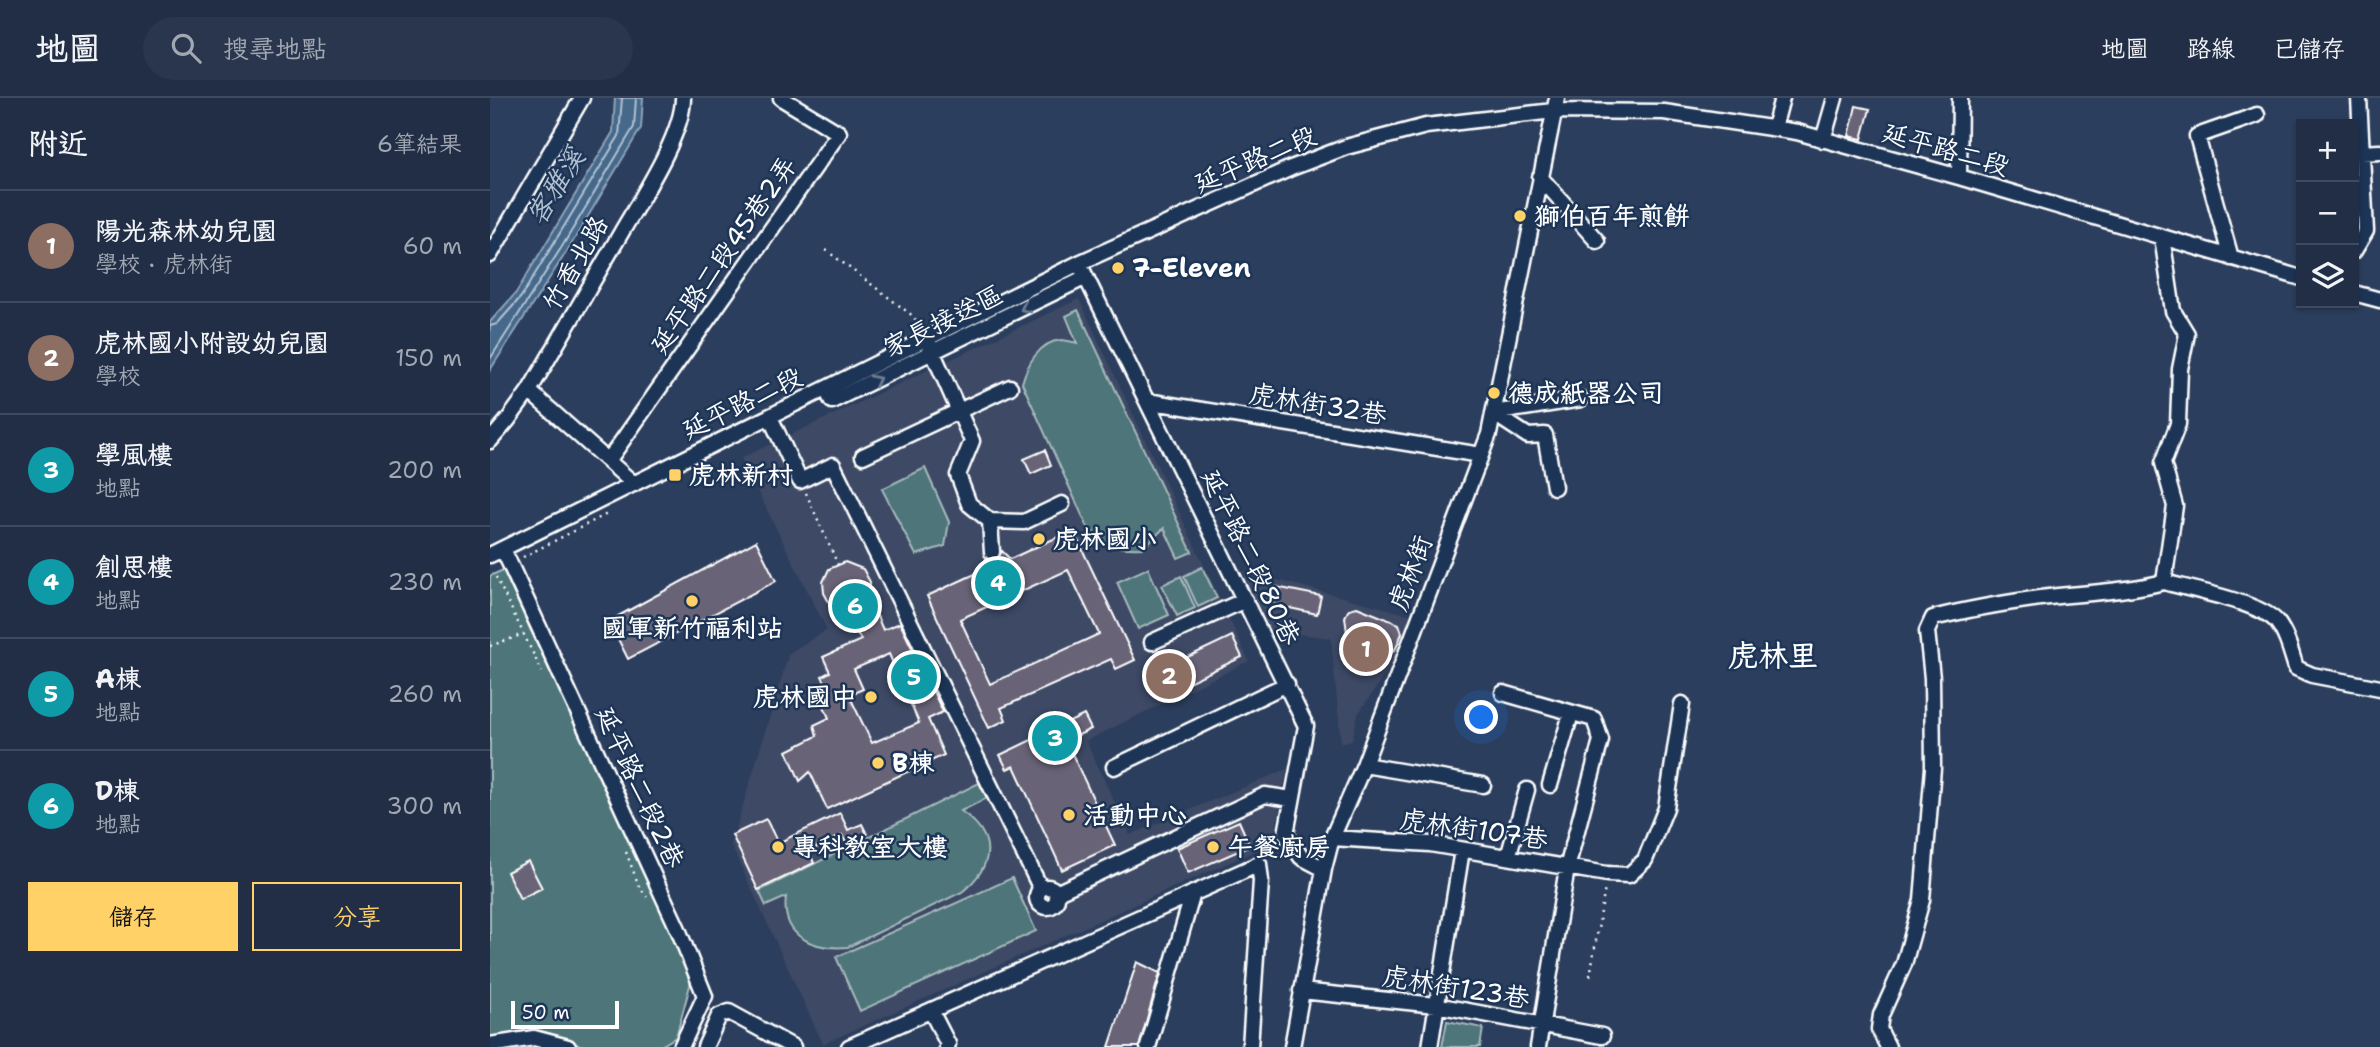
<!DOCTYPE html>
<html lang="zh-TW">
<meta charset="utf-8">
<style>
body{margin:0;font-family:"Shantell Sans","LXGW WenKai TC",sans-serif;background:#29364d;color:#f1f3f6}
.controls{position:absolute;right:21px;top:21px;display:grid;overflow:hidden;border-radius:0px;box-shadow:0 2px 5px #0004}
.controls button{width:63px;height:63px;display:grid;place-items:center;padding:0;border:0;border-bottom:2px solid #3e4a5f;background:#212e46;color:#f1f3f6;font:35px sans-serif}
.scale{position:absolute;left:21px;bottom:18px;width:108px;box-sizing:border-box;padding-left:7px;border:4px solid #fff;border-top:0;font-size:19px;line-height:24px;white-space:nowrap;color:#fff;-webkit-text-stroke:5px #1d3557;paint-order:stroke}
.you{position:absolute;left:992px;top:620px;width:24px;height:24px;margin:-18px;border:5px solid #fff;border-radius:50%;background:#1a73e8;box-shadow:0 0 0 10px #1a73e833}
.badge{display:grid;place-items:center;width:46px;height:46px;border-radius:50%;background:#ffd166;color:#fff;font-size:23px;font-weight:700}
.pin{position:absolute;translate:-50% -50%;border:4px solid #fff;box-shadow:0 2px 7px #0006}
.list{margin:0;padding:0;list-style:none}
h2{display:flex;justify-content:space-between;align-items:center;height:91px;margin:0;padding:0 28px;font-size:30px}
h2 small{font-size:23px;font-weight:400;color:#a2a8b3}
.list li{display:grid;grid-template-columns:46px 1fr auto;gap:21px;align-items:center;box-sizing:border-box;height:112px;padding:0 28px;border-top:2px solid #3e4a5f}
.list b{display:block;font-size:26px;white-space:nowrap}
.list p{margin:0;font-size:23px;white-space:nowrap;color:#a2a8b3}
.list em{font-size:23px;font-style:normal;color:#a2a8b3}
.actions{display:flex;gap:14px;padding:21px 28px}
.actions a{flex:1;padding:16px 0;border:2px solid #ffd166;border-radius:0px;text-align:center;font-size:24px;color:#ffd166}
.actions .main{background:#ffd166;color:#111}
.icon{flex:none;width:38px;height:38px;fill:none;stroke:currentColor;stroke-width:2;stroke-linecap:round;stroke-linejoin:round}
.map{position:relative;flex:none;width:1890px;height:949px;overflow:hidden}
header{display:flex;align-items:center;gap:42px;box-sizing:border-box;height:98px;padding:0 35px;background:#212e46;border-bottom:2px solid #3e4a5f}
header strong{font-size:33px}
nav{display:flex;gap:38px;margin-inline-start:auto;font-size:24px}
.search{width:490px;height:63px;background:#29364d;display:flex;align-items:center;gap:18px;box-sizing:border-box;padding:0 24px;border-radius:38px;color:#a2a8b3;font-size:26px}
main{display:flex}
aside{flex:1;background:#212e46}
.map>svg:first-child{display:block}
.built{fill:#3e4965}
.green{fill:#4d757a;stroke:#a6babc;stroke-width:2}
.water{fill:#44678b;stroke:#8fa4b9;stroke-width:2}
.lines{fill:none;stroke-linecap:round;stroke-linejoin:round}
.shore{stroke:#b4c2d1;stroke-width:2}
.building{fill:#696477;stroke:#fff;stroke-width:2;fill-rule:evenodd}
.minor-casing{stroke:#fff;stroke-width:19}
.path{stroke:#fff;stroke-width:2.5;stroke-dasharray:2 5;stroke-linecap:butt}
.minor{stroke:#1d3557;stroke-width:14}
.oneway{stroke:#6c7c92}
.poi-dot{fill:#ffd166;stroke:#1d3557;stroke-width:2.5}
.labels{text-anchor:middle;stroke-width:5;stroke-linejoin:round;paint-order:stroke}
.street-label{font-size:26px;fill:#fff;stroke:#1d3557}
.poi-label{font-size:26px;font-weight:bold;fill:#fff;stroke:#1d3557;text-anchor:start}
.water-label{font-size:28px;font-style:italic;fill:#b4c2d1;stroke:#1d3557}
.quarter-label{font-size:30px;font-weight:bold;fill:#fff;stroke:#1d3557}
</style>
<header>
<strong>地圖</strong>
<div class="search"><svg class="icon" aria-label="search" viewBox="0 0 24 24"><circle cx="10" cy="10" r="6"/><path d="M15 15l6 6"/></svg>搜尋地點</div>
<nav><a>地圖</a><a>路線</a><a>已儲存</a></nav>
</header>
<main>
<aside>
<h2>附近<small>6筆結果</small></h2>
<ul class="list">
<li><span class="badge" style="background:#8d6e63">1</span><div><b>陽光森林幼兒園</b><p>學校 · 虎林街</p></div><em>60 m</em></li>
<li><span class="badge" style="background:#8d6e63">2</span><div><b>虎林國小附設幼兒園</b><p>學校</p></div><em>150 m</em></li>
<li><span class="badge" style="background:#0f9aa8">3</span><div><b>學風樓</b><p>地點</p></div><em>200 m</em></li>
<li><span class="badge" style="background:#0f9aa8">4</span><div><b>創思樓</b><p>地點</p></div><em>230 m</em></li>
<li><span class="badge" style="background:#0f9aa8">5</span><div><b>A棟</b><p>地點</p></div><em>260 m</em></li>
<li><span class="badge" style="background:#0f9aa8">6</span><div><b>D棟</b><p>地點</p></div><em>300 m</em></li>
</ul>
<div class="actions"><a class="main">儲存</a><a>分享</a></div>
</aside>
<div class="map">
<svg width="1890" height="949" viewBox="0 0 1890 949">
<rect width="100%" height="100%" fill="#2c3e5d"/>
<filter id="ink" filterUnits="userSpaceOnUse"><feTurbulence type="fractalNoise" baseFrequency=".0143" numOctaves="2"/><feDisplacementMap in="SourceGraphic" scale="14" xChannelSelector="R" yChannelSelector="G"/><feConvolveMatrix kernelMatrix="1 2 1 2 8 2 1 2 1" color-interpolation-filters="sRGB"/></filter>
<g filter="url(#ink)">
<path class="built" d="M 589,201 L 759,563 L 596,643 L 640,737 L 797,671 L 783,745 L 333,946 L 241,747 L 299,555 L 337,532 L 251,360 Z
M 753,473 L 921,517 L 905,562 L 868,616 L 862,642 L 851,645 L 841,540 L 776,532 Z"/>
<path class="green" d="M 588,212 L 702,454 L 688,460 L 674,430 L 653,450 C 624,451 617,449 597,428 L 532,285 C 537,267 549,244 571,242 C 576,242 583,244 587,245 L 576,218 Z
M 435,370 L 459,424 L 455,448 L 426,457 L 392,391 Z
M 712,469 L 727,500 L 708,509 L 694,478 Z
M 658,470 L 679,517 L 648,531 L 627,484 Z
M 13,472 L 202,880 L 186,939 L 169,949 L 96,949 L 44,934 L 0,942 L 0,478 Z
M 691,478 L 705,510 L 687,518 L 672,487 Z
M 489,685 L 497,700 L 471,713 C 507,738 505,767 472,794 L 358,849 C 323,852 291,839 296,799 L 276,808 L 269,793 Z
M 522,780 L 546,833 L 370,913 L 346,859 Z
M 957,923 L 993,930 L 990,949 L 952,949 Z"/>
<path class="water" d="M 125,0 L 153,0 L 151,30 L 79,150 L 0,272 L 0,224 L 26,195 L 123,34 Z"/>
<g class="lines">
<path class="shore" d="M 0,228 L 7,226 L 31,199 L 129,38 L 132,0
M 0,261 L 73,147 L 144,29 L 146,0"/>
</g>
<path class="building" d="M 1366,8 L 1380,11 L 1372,41 L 1359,38 Z
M 555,352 L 561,367 L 541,376 L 534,361 Z
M 583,432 L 645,562 L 626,571 L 621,561 L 511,610 L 516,622 L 499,630 L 437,498 L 496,471 L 496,461 L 507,462 L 512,453 L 520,461 ZM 578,472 L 609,536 L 500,586 L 470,521 Z
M 266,443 L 286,483 L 138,561 L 119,523 Z
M 355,464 L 373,471 L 380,484 L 379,500 L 393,532 L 410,525 L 453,614 L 438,621 L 454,657 L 337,711 L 320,674 L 310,683 L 297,653 L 327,638 L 324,627 L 339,620 L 331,601 L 341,597 L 332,578 L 340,574 L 333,559 L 371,542 L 354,511 L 340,506 L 334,495 L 333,484 L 339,471 ZM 399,556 L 429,625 L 382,645 L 359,597 L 373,591 L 364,571 Z
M 781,488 L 831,498 L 827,516 L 777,505 Z
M 867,509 L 909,526 L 912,535 L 906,550 L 879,575 L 871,577 L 862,573 L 855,519 L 859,511 Z
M 742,538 L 752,559 L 673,596 L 664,575 Z
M 594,617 L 601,631 L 576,643 L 625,747 L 572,772 L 524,668 L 517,671 L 510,657 Z
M 350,715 L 358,732 L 372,726 L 377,736 L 356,745 L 352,737 L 319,753 L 324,765 L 268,792 L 242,737 L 276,721 L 288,745 Z
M 749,723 L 760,748 L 698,775 L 687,750 Z
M 38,763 L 52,790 L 30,801 L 17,774 Z
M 647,864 L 670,875 L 649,949 L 619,949 Z"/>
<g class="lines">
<defs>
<path id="minor" d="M 1284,30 L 1292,0
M 1333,42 L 1345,0
M 1871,55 L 1890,54
M 1050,79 L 1107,143
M 1469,79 L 1470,0
M 1864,153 L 1876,133 L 1869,0
M 0,157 L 92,0
M 1741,160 L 1707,38 L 1767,17
M 589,165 L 816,628 L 796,736 L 811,759 L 834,771
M 1864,195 L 1890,202
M 440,248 L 482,343 L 468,377 L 479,406 L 500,423 L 502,454
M 336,291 L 342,303 L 596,179
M 39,293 L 144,386
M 657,303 L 991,357
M 1003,315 L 1038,338 L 1055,337 L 1064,389
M 1003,315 L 1091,301
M 280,319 L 310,383 L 343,367 L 551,791
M 0,343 L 18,322 L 39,293 C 70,241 100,188 131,135 C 150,102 193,37 193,0
M 373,358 L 520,289
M 118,363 L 349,35 L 291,0
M 500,423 L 534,424 L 572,406
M 13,451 L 188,831 L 215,898 L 191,949
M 0,457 L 589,165 L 801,70 L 856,49 L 936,28 L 1063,13 L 1174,14 L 1307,34 L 1469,79 L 1811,180
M 1674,484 C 1699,491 1772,505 1787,524 C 1797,537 1801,554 1806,570 L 1822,577 L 1890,590
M 662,544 L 755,502
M 1013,595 L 1104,621 L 1111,642 L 1077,770 L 1048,949
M 874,667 L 993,687
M 624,669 L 797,586
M 1060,687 L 1081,616
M 842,740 L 940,746 L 1117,776 L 1139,777 L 1155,762 L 1176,710 L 1192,606
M 1018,759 L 1037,692
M547 799a10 10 0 1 1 20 0a10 10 0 1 1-20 0Z
M 566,795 L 775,697 L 802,701
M 811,893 L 946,907 L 1112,938
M 441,913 L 458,946 L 457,949
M 0,947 L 44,940 L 78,949
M 215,949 L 229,918 L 239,914 L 303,949
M 359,949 L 769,766 L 771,783 L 760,949
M 658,949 L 703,795
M 802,949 L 834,771 L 842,740 L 874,667 L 999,336 L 1067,0
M 940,949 L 972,752
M 1398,949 L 1389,931 L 1391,917 L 1414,866 L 1432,802 L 1443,670 L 1442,580 L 1437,533 L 1443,520 C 1479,511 1514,505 1550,500 C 1592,495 1633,494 1674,484 L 1685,408 L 1673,365 L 1688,326 L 1690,271 L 1697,236 L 1683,213 L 1672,139"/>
</defs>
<use href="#minor" class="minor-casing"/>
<path class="path" d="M 336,152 L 423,218 L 430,229
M 316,395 L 348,467
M 33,459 L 117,416
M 6,479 L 52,574
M 0,548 L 34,536
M 136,754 L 149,788 L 157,799
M 1100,878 L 1115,790"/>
<use href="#minor" class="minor"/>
</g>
<defs><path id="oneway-chevron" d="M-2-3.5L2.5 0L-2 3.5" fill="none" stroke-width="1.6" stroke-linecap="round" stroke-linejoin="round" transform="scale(1.75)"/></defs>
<g class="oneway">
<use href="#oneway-chevron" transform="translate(535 210) rotate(154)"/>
<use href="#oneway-chevron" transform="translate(386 282) rotate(-26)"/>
</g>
</g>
<g class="poi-dot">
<circle cx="1030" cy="118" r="7"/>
<circle cx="628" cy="170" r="7"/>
<circle cx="1004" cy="295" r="7"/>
<rect x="178" y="370" width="14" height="14" rx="3.5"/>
<circle cx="549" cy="441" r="7"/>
<circle cx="202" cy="503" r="7"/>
<circle cx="381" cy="599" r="7"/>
<circle cx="388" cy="665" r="7"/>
<circle cx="579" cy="717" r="7"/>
<circle cx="288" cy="749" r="7"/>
<circle cx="723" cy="749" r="7"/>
</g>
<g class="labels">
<g class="street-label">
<text transform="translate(1456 51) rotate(16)" y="9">延平路二段</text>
<text transform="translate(765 61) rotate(-23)" y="9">延平路二段</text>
<text transform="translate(233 157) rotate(-55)" y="9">延平路二段45巷2弄</text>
<text transform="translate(85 165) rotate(-60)" y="9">竹香北路</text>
<text transform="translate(453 223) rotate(-26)" y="9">家長接送區</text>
<text transform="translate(252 305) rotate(-26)" y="9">延平路二段</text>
<text transform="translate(828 306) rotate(9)" y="9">虎林街32巷</text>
<text transform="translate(761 459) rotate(64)" y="9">延平路二段80巷</text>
<text transform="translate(920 475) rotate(-69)" y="9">虎林街</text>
<text transform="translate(150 689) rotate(65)" y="9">延平路二段2巷</text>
<text transform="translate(984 731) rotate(8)" y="9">虎林街107巷</text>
<text transform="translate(966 889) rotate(9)" y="9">虎林街123巷</text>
</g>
<g class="poi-label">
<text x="1044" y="127">獅伯百年煎餅</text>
<text x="642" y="179">7-Eleven</text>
<text x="1018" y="304">德成紙器公司</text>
<text x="199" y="386">虎林新村</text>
<text x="563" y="450">虎林國小</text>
<text x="202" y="539" text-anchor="middle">國軍新竹福利站</text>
<text x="367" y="608" text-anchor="end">虎林國中</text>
<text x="402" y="674">B棟</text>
<text x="593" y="726">活動中心</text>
<text x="302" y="758">專科教室大樓</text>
<text x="737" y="758">午餐廚房</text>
</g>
<g class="water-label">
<text transform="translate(65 88) rotate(-58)" y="10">客雅溪</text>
</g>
<g class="quarter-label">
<text x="1283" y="568">虎林里</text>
</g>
</g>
</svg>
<div class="controls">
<button>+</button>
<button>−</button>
<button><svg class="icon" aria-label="layers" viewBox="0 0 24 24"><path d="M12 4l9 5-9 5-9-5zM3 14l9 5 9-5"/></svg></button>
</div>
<div class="scale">50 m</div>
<div class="you"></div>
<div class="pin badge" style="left:876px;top:551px;background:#8d6e63">1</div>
<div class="pin badge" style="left:679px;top:578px;background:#8d6e63">2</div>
<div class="pin badge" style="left:565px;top:640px;background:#0f9aa8">3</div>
<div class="pin badge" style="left:508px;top:485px;background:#0f9aa8">4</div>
<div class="pin badge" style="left:424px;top:579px;background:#0f9aa8">5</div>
<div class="pin badge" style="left:365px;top:508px;background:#0f9aa8">6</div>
</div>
</main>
